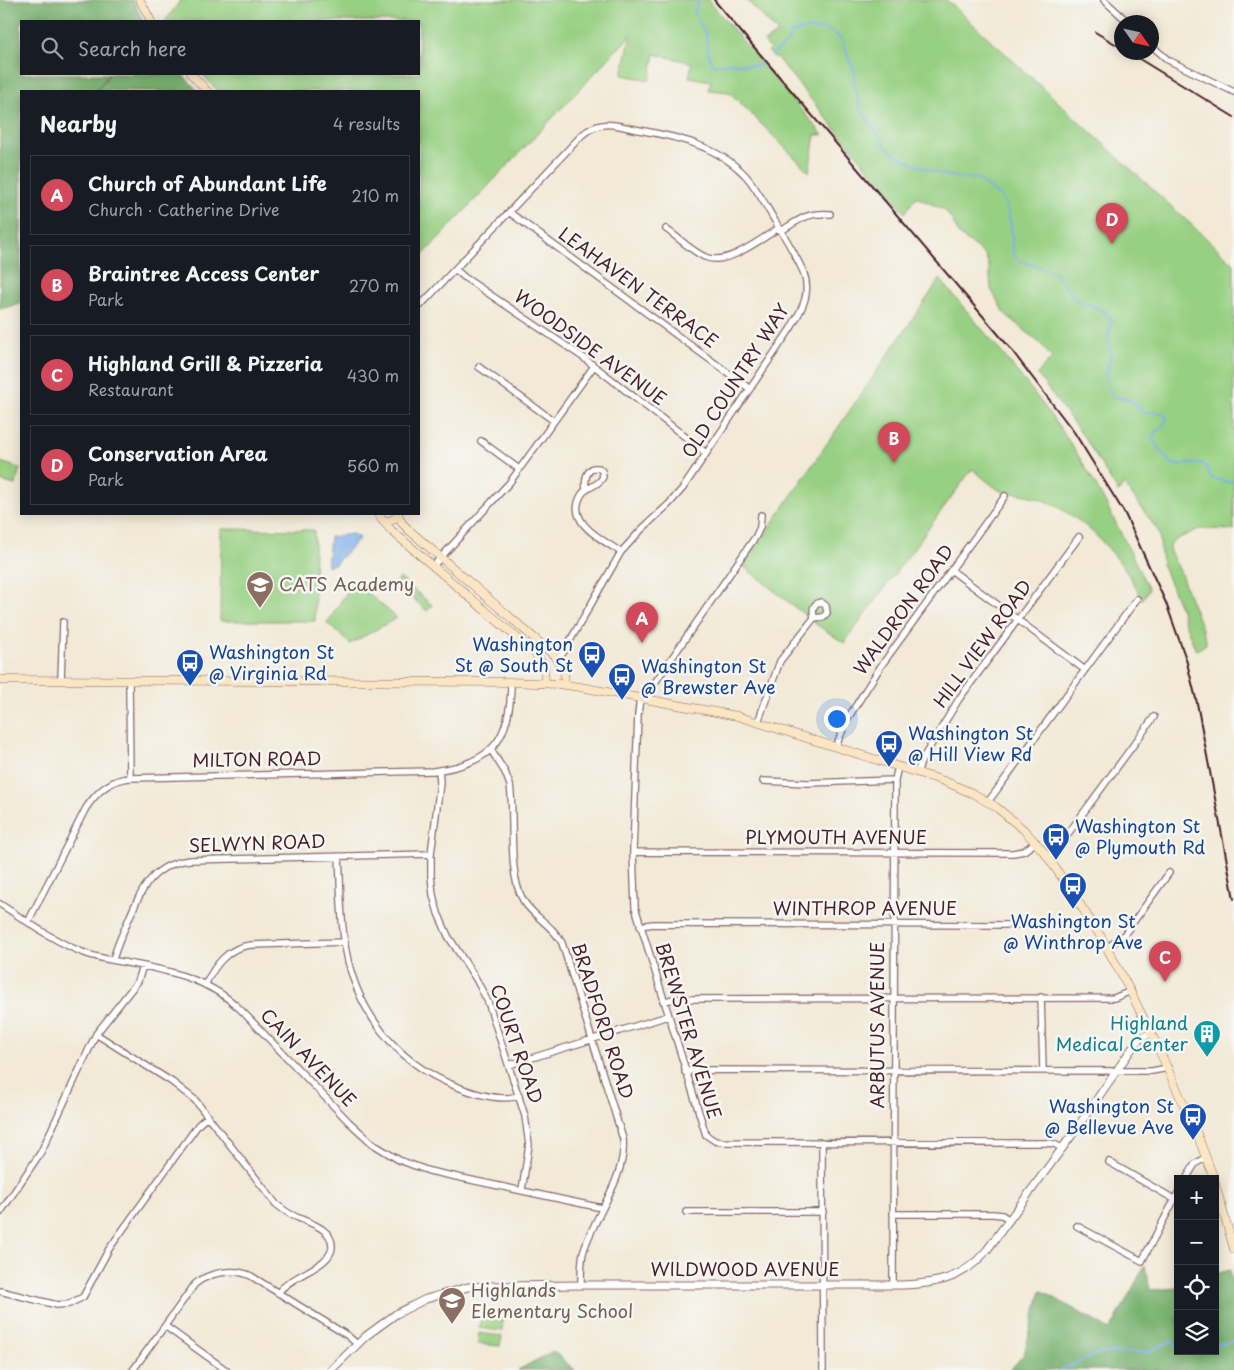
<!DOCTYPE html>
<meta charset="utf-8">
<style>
body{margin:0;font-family:"Playpen Sans",sans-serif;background:#20242c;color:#f1f3f6}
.controls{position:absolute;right:15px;bottom:15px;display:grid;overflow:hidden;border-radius:0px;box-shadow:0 2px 12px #0003}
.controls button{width:45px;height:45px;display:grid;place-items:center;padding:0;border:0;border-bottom:1px solid #363941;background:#171b24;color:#f1f3f6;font:25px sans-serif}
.compass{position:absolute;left:1114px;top:15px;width:45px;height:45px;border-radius:50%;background:#171b24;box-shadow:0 2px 12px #0003;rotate:124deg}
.you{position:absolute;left:836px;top:718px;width:18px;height:18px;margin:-12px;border:4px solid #fff;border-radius:50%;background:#1a73e8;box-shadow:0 0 0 8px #1a73e833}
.badge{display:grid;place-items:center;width:32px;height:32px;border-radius:50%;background:#d1495b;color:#fff;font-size:16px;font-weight:700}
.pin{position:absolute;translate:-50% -41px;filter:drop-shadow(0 1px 2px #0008)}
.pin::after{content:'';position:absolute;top:26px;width:18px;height:15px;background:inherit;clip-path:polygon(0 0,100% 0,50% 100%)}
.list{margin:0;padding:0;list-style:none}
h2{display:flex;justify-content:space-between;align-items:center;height:65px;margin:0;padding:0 20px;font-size:21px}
h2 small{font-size:16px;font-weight:400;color:#9ea1a6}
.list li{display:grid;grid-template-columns:32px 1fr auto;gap:15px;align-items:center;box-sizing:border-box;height:80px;margin:0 10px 10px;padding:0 10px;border:1px solid #363941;border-radius:0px}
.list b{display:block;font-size:19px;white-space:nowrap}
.list p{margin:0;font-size:16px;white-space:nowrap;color:#9ea1a6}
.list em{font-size:16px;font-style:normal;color:#9ea1a6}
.icon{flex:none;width:28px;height:28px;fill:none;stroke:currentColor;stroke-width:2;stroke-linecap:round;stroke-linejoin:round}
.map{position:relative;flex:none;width:1234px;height:1370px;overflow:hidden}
.search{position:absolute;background:#171b24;box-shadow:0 2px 12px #0003;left:20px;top:20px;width:400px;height:55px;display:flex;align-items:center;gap:12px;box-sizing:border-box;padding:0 18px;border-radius:0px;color:#9ea1a6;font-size:19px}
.panel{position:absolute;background:#171b24;box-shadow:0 2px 12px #0003;left:20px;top:90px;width:400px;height:425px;border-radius:0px}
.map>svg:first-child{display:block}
.green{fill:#97d082;stroke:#707856}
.forest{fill:#79b270;stroke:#62684e}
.water{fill:#7caee8;stroke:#63668a}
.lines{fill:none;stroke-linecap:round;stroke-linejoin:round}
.stream{stroke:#7caee8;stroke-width:2}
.minor-casing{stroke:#856667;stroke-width:8}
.tertiary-casing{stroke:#856667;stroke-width:9}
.secondary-casing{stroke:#856667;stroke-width:9}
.minor{stroke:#fff;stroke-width:5.5}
.tertiary{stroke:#fff;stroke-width:7}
.secondary{stroke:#fbe6c4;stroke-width:8}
.rail{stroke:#4a1f2b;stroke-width:2}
.labels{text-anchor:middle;stroke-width:5;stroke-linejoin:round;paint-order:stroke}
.street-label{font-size:18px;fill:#4a1f2b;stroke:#f6f6f2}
.education-label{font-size:18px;fill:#785e54;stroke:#f6f6f2;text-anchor:start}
.transit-label{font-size:18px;fill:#164399;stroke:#f6f6f2;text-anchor:start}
.culture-label{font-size:18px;fill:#0d838f;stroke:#f6f6f2;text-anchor:end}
</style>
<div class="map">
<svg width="1234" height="1370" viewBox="0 0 1234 1370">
<rect width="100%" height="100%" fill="#f6f6f2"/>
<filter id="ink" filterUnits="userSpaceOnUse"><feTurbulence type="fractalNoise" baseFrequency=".02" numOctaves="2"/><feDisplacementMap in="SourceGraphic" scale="10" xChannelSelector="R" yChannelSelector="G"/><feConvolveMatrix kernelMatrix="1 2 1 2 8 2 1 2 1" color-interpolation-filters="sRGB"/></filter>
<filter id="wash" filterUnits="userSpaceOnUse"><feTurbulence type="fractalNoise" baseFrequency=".0096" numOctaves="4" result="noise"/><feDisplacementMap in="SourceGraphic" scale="20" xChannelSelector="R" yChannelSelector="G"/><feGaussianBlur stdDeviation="1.12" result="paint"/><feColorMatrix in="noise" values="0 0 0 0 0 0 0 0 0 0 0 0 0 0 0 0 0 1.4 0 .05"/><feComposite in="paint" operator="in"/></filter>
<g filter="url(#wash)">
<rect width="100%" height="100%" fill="#f2e9d6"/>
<path class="green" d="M 181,0 L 708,0 L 823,135 L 815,135 L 809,172 L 729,92 L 708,90 L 711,81 L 689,77 L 692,63 L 655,54 L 650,80 L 622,75 L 631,35 L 419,259 L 419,91 L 218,91 L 202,74 L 419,74 L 419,21 L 165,21 Z
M 747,0 L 947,0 L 1234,264 L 1234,530 L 1199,529 L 1173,541 L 1169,546 L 1170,552 L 1180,571 L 1187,591 L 1206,639 L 1206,644 L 1197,650 L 1195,648 L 1184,621 L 1181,609 L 1162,564 L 1159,532 L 1124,484 L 1118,492 L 1086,440 L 1037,374 L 1052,358 L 1041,344 L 1004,313 L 991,289 L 989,266 L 986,257 L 977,248 L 959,235 L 952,220 L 945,210 L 916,197 L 905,213 L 777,58 L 775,59 L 768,51 L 770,49 L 764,42 L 778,33 Z
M 940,279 C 987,336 1037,391 1076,452 C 1104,496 1126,544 1149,590 L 1142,600 C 1123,558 1085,516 1040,499 C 1032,496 1023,494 1014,493 C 1011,492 1006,493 1003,492 C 995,489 979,474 972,469 L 844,643 L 816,624 L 743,566 Z
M 0,462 L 20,468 L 15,485 L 0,481 Z
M 221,529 L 314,530 L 315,621 L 220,621 Z
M 400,578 L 432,605 L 427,611 L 396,583 Z
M 354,581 L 397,618 L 350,644 L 327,623 Z
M 481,1317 L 503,1320 L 502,1331 L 479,1328 Z
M 479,1333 L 502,1336 L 500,1346 L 478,1344 Z"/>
<path class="forest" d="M 0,0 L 133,0 L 143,21 L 21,21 L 21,74 L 109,74 L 95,91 L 21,91 L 21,304 L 0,309 Z
M 110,74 L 182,74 L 198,91 L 96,91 Z
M 1145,1265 L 1150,1290 L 1178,1288 L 1178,1351 L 1215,1351 L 1215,1274 L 1230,1270 L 1234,1288 L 1234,1370 L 1010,1370 L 1024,1354 L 1041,1290 L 1110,1330 Z
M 553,1351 L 575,1370 L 518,1370 Z"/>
<path class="water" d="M 353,534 L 359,538 L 358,540 L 335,564 L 327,566 L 330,537 Z"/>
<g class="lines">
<path class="stream" d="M 699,0 L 694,13 C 697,21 703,27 706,35 C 709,46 705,59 715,65 L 728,63 L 757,66 L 762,64
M 772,55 L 787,43 L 791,33 L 808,29 L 824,29 L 832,32 L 841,39 L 855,73 L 854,83 L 860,108 L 887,148 C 908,164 950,181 976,178 L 1001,197 L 1006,205 L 1011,225 L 1013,252 L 1016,258 C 1027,266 1042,266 1053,272 C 1064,278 1065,292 1076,299 C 1088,307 1104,306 1112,321 L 1108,337 L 1111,352 L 1106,378 L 1111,394 L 1116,398 C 1130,396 1134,403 1144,412 L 1162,413 L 1166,416 L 1166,421 L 1154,435 L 1152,439 L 1170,463 L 1178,465 L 1201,463 L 1206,467 L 1211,478 L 1228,482 L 1234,481
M 1215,1345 L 1234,1341
M 1181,1351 L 1182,1353 L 1188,1351
M 1060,1370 L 1100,1353 L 1148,1352 L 1171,1341 L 1178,1348"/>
</g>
</g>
<g filter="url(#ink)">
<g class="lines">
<defs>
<path id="minor" d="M 1104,0 L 1128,22
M 1152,46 L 1168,60 L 1234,92
M 509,212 L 750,389
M 666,229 C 679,238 691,251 705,257 C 726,267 761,239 779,228
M 781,231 C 799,220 807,212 830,214
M 455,269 L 464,277 L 584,358 L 706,453
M 419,307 L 582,135 C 601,118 617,126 639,130 C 678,137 718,146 746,176 C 758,190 766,206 775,221 C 785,237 795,254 803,271 C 812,293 802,309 791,328 L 683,488 L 669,504 L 642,529 L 621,552 L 563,653 L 557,659
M 479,367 L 554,421
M 481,441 L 519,469
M 586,490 C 585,481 585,473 593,468 L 599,468 L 602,471 L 603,477 C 598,487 587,486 582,494 C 564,522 603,540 621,552
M 433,566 L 510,482 L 594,366
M 951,570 L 1085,670
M 821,602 L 826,606 L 827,613 L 823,617 L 814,618 C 813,611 811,604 821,602 Z
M 61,680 L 63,622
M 129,681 L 130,778
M 640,697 L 638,715 L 633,852 L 635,907 L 706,1135 L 715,1141 L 722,1142 L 1047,1143 L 1054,1144 L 1062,1148
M 649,699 L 654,684 L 756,536 L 760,527 L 761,515
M 758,722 L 780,661 L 814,618
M 836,746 L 848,718 L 881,666 L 1005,496
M 491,750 L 505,772 L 510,785 C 515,818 507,872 523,900 C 533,917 553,925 562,943 L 623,1139 C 627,1178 593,1217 583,1253 C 581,1263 581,1274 581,1285
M 439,770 L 440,783 L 431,854 L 431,876 L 433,895 L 438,913 L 448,936 L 476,979 L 488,1002 L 525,1116 L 529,1145 L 522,1190
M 917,772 L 923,758 L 959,699 L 1079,537
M 763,781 L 808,783 L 895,780
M 988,802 L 1137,599
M 633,852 L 1013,853 L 1024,851 L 1036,842
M 339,857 C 341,888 340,921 346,951 C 357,1011 396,1062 453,1085 C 472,1093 498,1102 519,1096
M 1048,857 L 1056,850 L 1154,717
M 0,904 C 25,920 55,942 82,952 C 96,958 112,960 127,963 C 168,970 210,979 241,1010 L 349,1122 L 373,1144 L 399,1160 L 429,1171 L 602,1208
M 28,922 L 86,808 C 96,793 111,779 130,778 L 433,771 C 492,764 511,740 511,682
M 640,926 L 653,924 L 1072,925 L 1083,923 L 1090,919
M 1107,948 L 1124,935 L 1169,873
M 113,960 C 116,947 122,935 127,923 C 141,891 151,864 190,860 L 431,854
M 205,985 C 215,965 228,947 251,945 L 345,942
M 1041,997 L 1043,1070
M 663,1001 L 675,999 L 1114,998 L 1131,991
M 96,1034 L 172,1082 L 195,1100 L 276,1204 C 281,1208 286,1212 292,1215 C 305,1222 333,1227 332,1247 C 331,1267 290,1275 278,1293
M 509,1065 L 668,1016
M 685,1072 L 695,1070 L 1152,1071 L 1168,1068
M 822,1142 L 823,1370
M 1109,1162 L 1174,1199
M 1186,1179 L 1195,1164 L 1206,1157
M 686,1212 L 823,1212
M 0,1213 L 41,1152 L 96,1034 L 138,981 L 143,966
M 893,1214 L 993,1214 L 1002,1215 L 1010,1220
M 1077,1226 L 1142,1261 L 1178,1193
M 893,1285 L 895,780 L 898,766
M 0,1291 L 57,1305 L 69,1304 L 83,1297 L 109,1249 L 198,1125 L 208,1116
M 165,1326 L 226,1370
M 133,1370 L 195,1284 C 209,1272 235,1268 251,1276 L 348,1336 L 357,1344"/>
<path id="tertiary" d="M 331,1370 L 366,1336 L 396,1314 L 426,1299 L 468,1287 L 491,1286 L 581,1285 L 901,1285 C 937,1284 963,1279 987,1250 L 1072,1135 L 1133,1047 L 1141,1038 L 1151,1033"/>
<path id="secondary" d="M 140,0 L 151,21
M 191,74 L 207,91
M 378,514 C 383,523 393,523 398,514
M 398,514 L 402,523 L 410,531 L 555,656 L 564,670 L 565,685
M 381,519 L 392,531 L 535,653 L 544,666 L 545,683
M 0,680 L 511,682 L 558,684 L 580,687 L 737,716 L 944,781 L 974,794 L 996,807 L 1024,830 L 1044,852 L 1072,892 L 1101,937 L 1126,983 L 1155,1041 L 1197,1134 L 1214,1179
M 1215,1184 L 1234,1249"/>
</defs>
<use href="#minor" class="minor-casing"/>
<use href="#tertiary" class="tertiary-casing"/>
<use href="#secondary" class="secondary-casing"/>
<use href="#minor" class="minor"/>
<use href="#tertiary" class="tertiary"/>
<use href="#secondary" class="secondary"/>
<path class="rail" d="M 714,0 L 1010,348 L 1074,432 L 1125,514 L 1166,603 L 1186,659 L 1197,703 L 1234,899
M 1095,32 L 1122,48
M 1128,52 L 1234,117"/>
</g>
</g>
<defs>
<symbol id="school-pin" viewBox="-11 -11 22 30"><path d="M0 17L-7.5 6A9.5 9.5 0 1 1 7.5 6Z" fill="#8d6e63" stroke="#f6f6f2"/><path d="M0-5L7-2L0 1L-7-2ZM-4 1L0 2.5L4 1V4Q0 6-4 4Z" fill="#fff"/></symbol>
<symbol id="bus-pin" viewBox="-11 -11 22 30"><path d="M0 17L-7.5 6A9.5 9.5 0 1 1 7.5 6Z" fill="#1a4fb4" stroke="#f6f6f2"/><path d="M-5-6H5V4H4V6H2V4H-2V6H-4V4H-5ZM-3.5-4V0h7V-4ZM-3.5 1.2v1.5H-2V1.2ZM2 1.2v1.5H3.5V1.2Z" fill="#fff"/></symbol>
<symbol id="building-pin" viewBox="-11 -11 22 30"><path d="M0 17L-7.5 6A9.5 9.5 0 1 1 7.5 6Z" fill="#0f9aa8" stroke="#f6f6f2"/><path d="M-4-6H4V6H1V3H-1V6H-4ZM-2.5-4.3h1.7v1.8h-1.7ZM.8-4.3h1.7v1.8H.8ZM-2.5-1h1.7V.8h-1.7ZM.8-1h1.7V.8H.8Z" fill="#fff"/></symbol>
</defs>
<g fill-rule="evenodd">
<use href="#school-pin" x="244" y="569" width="32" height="43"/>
<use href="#bus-pin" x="576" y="639" width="32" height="43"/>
<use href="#bus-pin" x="174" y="647" width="32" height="43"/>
<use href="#bus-pin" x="606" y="661" width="32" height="43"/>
<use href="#bus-pin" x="873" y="728" width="32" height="43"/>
<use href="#bus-pin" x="1040" y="821" width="32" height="43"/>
<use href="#bus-pin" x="1057" y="870" width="32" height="43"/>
<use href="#building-pin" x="1191" y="1018" width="32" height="43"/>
<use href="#bus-pin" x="1177" y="1101" width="32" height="43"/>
<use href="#school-pin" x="436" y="1285" width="32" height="43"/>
</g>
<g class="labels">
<g class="street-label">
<text transform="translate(638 288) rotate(36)" y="6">LEAHAVEN TERRACE</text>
<text transform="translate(590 348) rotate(36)" y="6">WOODSIDE AVENUE</text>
<text transform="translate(736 381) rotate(-57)" y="6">OLD COUNTRY WAY</text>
<text transform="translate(904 610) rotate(-54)" y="6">WALDRON ROAD</text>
<text transform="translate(983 644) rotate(-54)" y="6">HILL VIEW ROAD</text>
<text transform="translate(257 760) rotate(-1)" y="6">MILTON ROAD</text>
<text x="836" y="844">PLYMOUTH AVENUE</text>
<text transform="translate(257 844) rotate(-2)" y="6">SELWYN ROAD</text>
<text x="865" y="915">WINTHROP AVENUE</text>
<text transform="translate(602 1021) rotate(72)" y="6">BRADFORD ROAD</text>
<text transform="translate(878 1025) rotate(-90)" y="6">ARBUTUS AVENUE</text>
<text transform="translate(688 1031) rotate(73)" y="6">BREWSTER AVENUE</text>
<text transform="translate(516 1044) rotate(71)" y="6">COURT ROAD</text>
<text transform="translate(308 1058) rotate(46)" y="6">CAIN AVENUE</text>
<text x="745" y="1276">WILDWOOD AVENUE</text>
</g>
<g class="education-label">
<text x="279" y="591">CATS Academy</text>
<text x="471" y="1297">Highlands<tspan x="471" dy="21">Elementary School</tspan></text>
</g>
<g class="transit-label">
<text x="573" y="651" text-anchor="end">Washington<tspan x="573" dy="21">St @ South St</tspan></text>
<text x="209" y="659">Washington St<tspan x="209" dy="21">@ Virginia Rd</tspan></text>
<text x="641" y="673">Washington St<tspan x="641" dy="21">@ Brewster Ave</tspan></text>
<text x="908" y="740">Washington St<tspan x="908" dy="21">@ Hill View Rd</tspan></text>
<text x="1075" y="833">Washington St<tspan x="1075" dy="21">@ Plymouth Rd</tspan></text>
<text x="1073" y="928" text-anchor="middle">Washington St<tspan x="1073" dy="21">@ Winthrop Ave</tspan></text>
<text x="1174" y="1113" text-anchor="end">Washington St<tspan x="1174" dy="21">@ Bellevue Ave</tspan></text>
</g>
<g class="culture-label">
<text x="1188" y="1030">Highland<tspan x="1188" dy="21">Medical Center</tspan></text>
</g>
</g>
</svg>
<div class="controls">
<button>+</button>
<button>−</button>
<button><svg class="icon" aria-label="locate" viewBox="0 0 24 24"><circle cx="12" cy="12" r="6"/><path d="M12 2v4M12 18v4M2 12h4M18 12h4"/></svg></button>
<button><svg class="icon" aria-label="layers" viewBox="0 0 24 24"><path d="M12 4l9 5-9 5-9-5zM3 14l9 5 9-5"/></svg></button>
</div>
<svg class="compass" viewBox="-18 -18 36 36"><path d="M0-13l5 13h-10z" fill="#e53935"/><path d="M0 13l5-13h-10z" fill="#9ea1a6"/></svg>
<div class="you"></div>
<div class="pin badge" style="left:642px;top:643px">A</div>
<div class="pin badge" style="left:894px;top:463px">B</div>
<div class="pin badge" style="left:1165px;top:982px">C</div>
<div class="pin badge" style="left:1112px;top:244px">D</div>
<div class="search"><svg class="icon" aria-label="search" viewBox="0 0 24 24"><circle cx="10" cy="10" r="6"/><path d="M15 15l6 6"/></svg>Search here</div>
<section class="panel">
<h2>Nearby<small>4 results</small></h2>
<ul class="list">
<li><span class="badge">A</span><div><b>Church of Abundant Life</b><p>Church · Catherine Drive</p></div><em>210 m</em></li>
<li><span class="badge">B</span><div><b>Braintree Access Center</b><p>Park</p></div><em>270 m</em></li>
<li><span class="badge">C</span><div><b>Highland Grill &amp; Pizzeria</b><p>Restaurant</p></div><em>430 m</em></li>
<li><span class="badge">D</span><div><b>Conservation Area</b><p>Park</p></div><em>560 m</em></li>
</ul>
</section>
</div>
